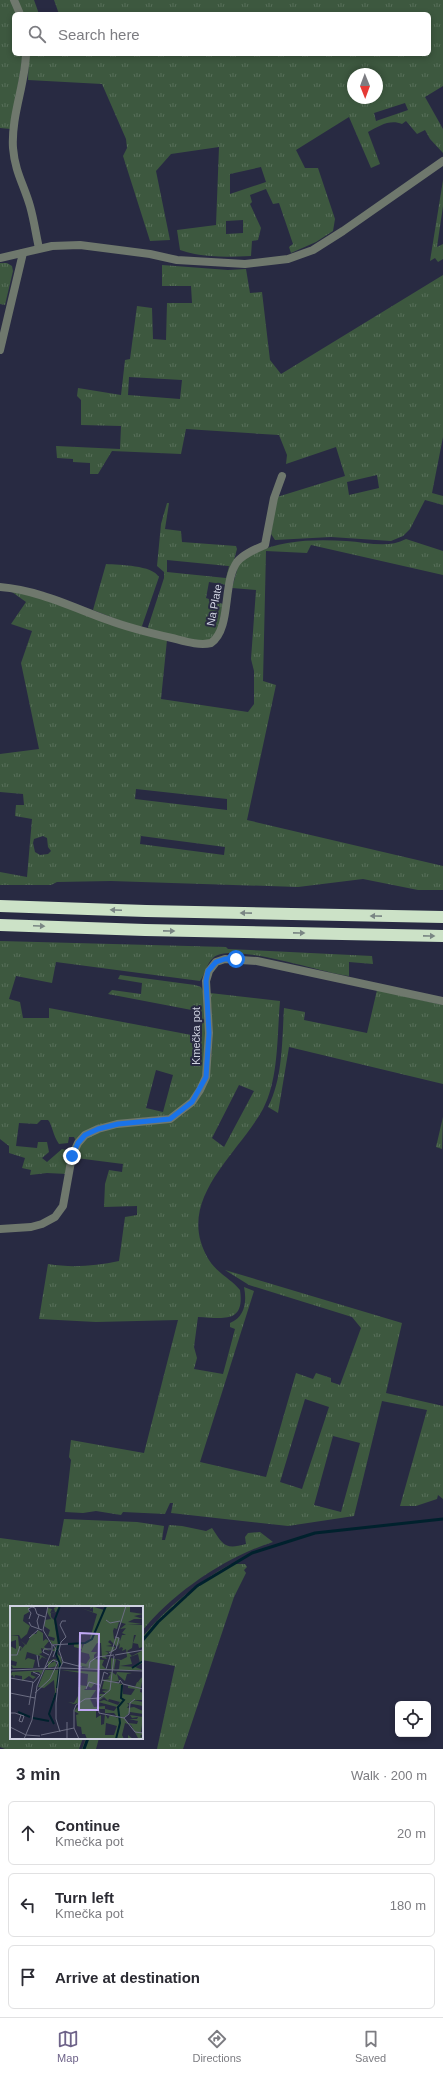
<!DOCTYPE html>
<meta charset="utf-8">
<style>
body{margin:0;font-family:Helvetica,sans-serif;background:#f7f7f7;color:#2b2b33}
.controls{position:absolute;right:12px;bottom:12px;display:grid;overflow:hidden;border-radius:6px;box-shadow:0 2px 6px #0003}
.controls button{width:36px;height:36px;display:grid;place-items:center;padding:0;border:0;border-bottom:1px solid #e1e1e2;background:#fff;color:#2b2b33;font:20px sans-serif}
.compass{position:absolute;left:347px;top:68px;width:36px;height:36px;border-radius:50%;background:#fff;box-shadow:0 2px 6px #0003;rotate:179deg}
.stop{position:absolute;width:12px;height:12px;margin:-9px;border:3px solid #1a73e8;border-radius:50%;background:#fff}
.stop.end{background:#1a73e8;border-color:#fff;box-shadow:0 1px 4px #0008}
.list{margin:0;padding:0;list-style:none}
h2{display:flex;justify-content:space-between;align-items:center;height:52px;margin:0;padding:0 16px;font-size:17px}
h2 small{font-size:13px;font-weight:400;color:#7c7c81}
.list li{display:grid;grid-template-columns:26px 1fr auto;gap:12px;align-items:center;box-sizing:border-box;height:64px;margin:0 8px 8px;padding:0 8px;border:1px solid #e1e1e2;border-radius:6px}
.list b{display:block;font-size:15px;white-space:nowrap}
.list p{margin:0;font-size:13px;white-space:nowrap;color:#7c7c81}
.list em{font-size:13px;font-style:normal;color:#7c7c81}
.icon{flex:none;width:22px;height:22px;fill:none;stroke:currentColor;stroke-width:2;stroke-linecap:round;stroke-linejoin:round}
.map{position:relative;flex:none;width:443px;height:1749px;overflow:hidden}
.search{position:absolute;background:#fff;box-shadow:0 2px 6px #0003;left:12px;right:12px;top:12px;height:44px;display:flex;align-items:center;gap:10px;box-sizing:border-box;padding:0 14px;border-radius:6px;color:#7c7c81;font-size:15px}
.sheet{height:268px;background:#fff}
nav{display:flex;justify-content:space-around;align-items:center;box-sizing:border-box;height:56px;border-top:1px solid #e1e1e2;background:#fff;font-size:11px;color:#7c7c81}
nav a{display:grid;justify-items:center;gap:2px}
nav .on{color:#6e6389}
.map>svg:first-child{display:block}
.grass{fill:url(#grass-tufts);fill-rule:evenodd}
.lines{fill:none;stroke-linecap:round;stroke-linejoin:round}
.stream{stroke:#00212d;stroke-width:3}
.minor{stroke:#6f786d;stroke-width:8}
.tertiary{stroke:#6f786d;stroke-width:8}
.motorway{stroke:#cce2c7;stroke-width:12}
.oneway{fill:#7a8684}
.route{stroke:#1a73e8;stroke-width:5}
.labels{text-anchor:middle;stroke-width:4;stroke-linejoin:round;paint-order:stroke}
.street-label{font-size:11px;fill:#cfd2e1;stroke:#282a42}
.inset-river{fill:none;stroke:#00212d;stroke-width:2}
.inset-road{fill:none;stroke:#6b6d82;stroke-width:1}
.view{fill:#c0a8f3;fill-opacity:0.15;stroke:#c0a8f3;stroke-width:2}
.inset-edge{fill:none;stroke:#cfd2e1;stroke-width:2}
</style>
<div class="map">
<svg width="443" height="1749" viewBox="0 0 443 1749">
<defs>
<pattern id="grass-tufts" width="24" height="20" patternUnits="userSpaceOnUse"><rect width="24" height="20" fill="#3d583f"/><path d="M3 7l-1-3M5 7V3M7 7l1-3M15 17l-1-3M17 17v-4M19 17l1-3" fill="none" stroke="#586f5a"/></pattern>
</defs>
<rect width="100%" height="100%" fill="#282a42"/>
<path class="grass" d="M 0,0 L 11,0 L 16,14 L 14,14 L 14,54 L 23,54 L 11,129 L 0,128 Z
M 18,0 L 34,0 L 39,14 L 22,14 Z
M 54,0 L 443,0 L 443,86 L 425,97 L 443,129 L 443,153 L 430,139 L 425,130 L 417,134 L 406,121 L 402,124 C 390,119 379,126 368,132 L 380,164 L 371,168 L 349,117 L 296,150 L 305,168 L 318,168 L 335,219 L 333,231 L 316,242 L 291,253 L 289,247 L 293,244 L 279,203 L 273,204 L 266,189 L 250,195 L 252,202 L 250,204 L 261,228 L 258,240 L 252,241 L 251,256 C 227,257 203,258 180,250 L 177,230 L 216,225 L 219,147 L 171,154 L 156,171 L 170,240 L 150,241 L 123,156 L 127,148 L 126,139 L 102,84 L 28,80 L 29,54 L 429,54 L 429,14 L 59,14 ZM 353,74 L 377,74 L 377,98 L 353,98 ZM 405,103 L 408,110 L 376,121 L 374,113 ZM 261,167 L 266,182 L 230,194 L 230,174 ZM 243,220 L 243,233 L 226,234 L 226,221 Z
M 443,180 L 443,206 L 437,247 L 443,244 L 443,259 L 438,262 L 435,258 L 430,261 Z
M 0,263 L 7,263 L 12,266 L 13,271 L 5,305 L 0,304 Z
M 162,265 L 228,270 L 246,269 L 250,293 L 262,292 L 270,360 L 281,374 L 443,275 L 443,437 L 432,493 L 443,496 L 443,505 L 425,500 L 410,529 L 403,536 L 391,541 L 331,537 L 275,540 L 271,534 L 277,497 L 345,476 L 336,447 L 286,464 L 287,455 L 279,435 L 186,429 L 181,454 L 112,451 L 98,474 L 90,474 L 90,463 L 73,462 L 73,459 L 57,458 L 56,446 L 120,449 L 121,426 L 81,425 L 81,400 L 77,396 L 78,388 L 121,395 L 125,360 L 130,359 L 137,306 L 152,308 L 153,339 L 166,340 L 167,303 L 192,303 L 191,286 L 162,286 ZM 129,377 L 182,380 L 180,399 L 128,395 ZM 377,475 L 379,488 L 349,495 L 347,482 Z
M 167,503 L 169,503 L 165,529 L 181,531 L 182,542 L 236,546 L 237,549 L 227,585 L 209,582 L 206,598 L 223,604 L 218,630 L 212,639 L 202,642 L 149,630 L 148,627 L 164,578 L 164,572 L 157,566 L 161,524 ZM 167,560 L 228,566 L 229,566 L 226,578 L 167,572 Z
M 406,539 L 443,551 L 443,575 L 311,545 L 307,553 L 266,551 L 263,681 L 276,685 L 247,820 L 443,866 L 443,890 L 418,890 L 363,879 L 298,887 L 111,881 L 57,882 L 51,885 L 0,885 L 0,872 L 27,877 L 32,819 L 15,816 L 16,805 L 24,805 L 23,794 L 0,792 L 0,754 L 39,749 L 21,663 L 32,631 L 11,624 L 26,602 L 12,592 L 19,591 L 167,640 L 161,699 L 248,712 L 254,704 L 254,671 L 251,659 L 256,590 L 232,588 L 239,563 C 269,540 309,539 346,541 C 367,542 387,549 406,539 ZM 136,789 L 227,799 L 227,810 L 135,799 ZM 43,836 L 47,838 L 48,847 L 51,851 L 48,854 L 40,855 L 35,852 L 33,843 L 34,839 ZM 141,836 L 225,847 L 224,855 L 140,844 Z
M 106,564 C 120,565 152,565 159,577 L 142,626 L 139,628 L 93,610 Z
M 0,941 L 226,947 L 228,949 L 372,956 L 373,964 L 349,962 L 349,976 C 322,973 233,942 214,957 C 206,964 206,973 200,981 L 56,962 L 52,983 L 16,976 L 9,999 L 20,1002 L 23,1018 L 49,1018 L 49,1008 L 202,1037 L 202,1012 L 108,994 L 112,990 L 141,994 L 142,983 L 118,979 L 120,975 L 195,985 L 201,987 L 204,993 L 206,1056 L 205,1069 L 200,1082 L 189,1101 L 170,1115 L 117,1121 L 76,1141 L 74,1137 L 69,1137 L 68,1143 L 59,1144 C 53,1136 52,1124 48,1120 L 41,1120 L 37,1124 L 19,1123 L 16,1146 L 37,1148 L 38,1142 L 47,1142 L 49,1152 L 42,1158 L 47,1162 L 62,1149 L 66,1150 L 68,1157 L 70,1158 L 67,1174 L 47,1173 L 30,1175 L 31,1170 L 22,1168 L 25,1158 L 9,1153 L 9,1146 L 0,1139 ZM 156,1070 L 173,1075 L 163,1112 L 146,1108 Z
M 377,990 L 443,1005 L 443,1084 L 289,1047 L 278,1113 L 268,1107 C 283,1078 282,1040 284,1008 L 305,1012 L 304,1020 L 367,1033 Z
M 210,993 L 280,1001 C 277,1034 279,1079 263,1109 C 237,1156 173,1201 209,1260 C 216,1272 231,1279 240,1290 C 245,1324 223,1318 198,1317 L 194,1347 L 197,1358 L 194,1369 L 223,1374 L 235,1329 L 230,1327 L 230,1323 C 245,1317 247,1302 244,1287 L 254,1291 L 200,1462 L 266,1477 L 296,1373 L 313,1379 L 316,1373 L 331,1378 L 331,1382 L 340,1385 L 361,1328 L 352,1317 L 249,1285 L 225,1270 L 402,1323 L 386,1393 L 443,1406 L 443,1499 L 438,1495 L 437,1499 L 416,1506 L 400,1506 L 427,1410 L 382,1401 L 354,1516 L 288,1526 L 171,1513 L 173,1503 L 170,1503 L 165,1514 L 123,1512 L 121,1515 L 96,1511 L 83,1513 L 65,1512 L 71,1460 L 69,1457 L 71,1440 L 144,1453 L 178,1320 L 96,1322 L 39,1319 L 48,1264 C 72,1268 95,1266 119,1261 L 125,1217 L 137,1215 L 137,1206 L 104,1207 L 105,1184 L 109,1170 L 122,1172 L 123,1164 L 76,1158 C 76,1123 147,1124 172,1121 C 219,1098 214,1037 210,993 ZM 239,1085 L 254,1091 L 224,1147 L 212,1138 ZM 305,1399 L 329,1407 L 302,1489 L 280,1482 ZM 333,1436 L 360,1443 L 341,1512 L 314,1505 Z
M 443,1117 L 442,1149 L 436,1147 Z
M 64,1519 L 137,1522 L 164,1526 L 162,1540 L 165,1540 L 169,1525 L 182,1526 L 206,1531 L 212,1528 C 223,1545 225,1550 246,1544 L 245,1537 L 248,1533 L 260,1532 L 273,1542 C 225,1557 173,1593 142,1631 L 142,1607 L 11,1607 L 11,1738 L 83,1738 L 79,1749 L 5,1749 L 0,1747 L 0,1538 L 59,1546 Z
M 231,1564 L 245,1564 L 247,1567 L 244,1570 L 246,1573 L 234,1597 L 183,1749 L 157,1749 L 175,1666 L 142,1660 L 142,1637 C 168,1607 196,1583 231,1564 Z
M 86,1738 L 99,1738 L 96,1749 L 82,1749 Z"/>
<g class="lines">
<path class="stream" d="M 142,1641 L 158,1622 L 197,1586 L 252,1553 L 315,1533 L 443,1519
M 84,1749 L 88,1738"/>
<path class="minor" d="M 14,0 L 20,14
M 26,54 C 25,85 11,116 13,148 C 15,172 24,185 30,206 C 34,220 36,235 39,248
M 0,350 L 23,253
M 0,587 C 38,590 72,607 108,620 C 129,628 150,633 172,638 C 184,641 199,646 211,643 C 232,628 222,583 237,562 C 243,554 256,549 265,545 L 274,498 L 282,476
M 0,1229 L 31,1227 L 42,1224 L 55,1217 L 63,1206 L 72,1156 L 78,1143 L 85,1135 L 98,1129 L 117,1124 L 170,1119 L 192,1102 L 200,1090 L 206,1077 L 209,1033 L 206,981 L 209,971 L 216,962 L 225,959 L 257,961 L 443,1001"/>
<path class="tertiary" d="M 0,258 L 52,246 L 80,245 L 150,254 L 177,260 L 245,264 L 288,259 L 313,250 L 343,231 L 443,161"/>
<path class="motorway" d="M 0,906 L 146,911 L 443,917
M 0,925 L 145,930 L 443,936"/>
</g>
<defs><path id="oneway-solid" d="M-6-.8H1V-3.2L6.5 0L1 3.2V.8H-6Z"/></defs>
<g class="oneway">
<use href="#oneway-solid" transform="translate(116 910) rotate(-178)"/>
<use href="#oneway-solid" transform="translate(246 913) rotate(-179)"/>
<use href="#oneway-solid" transform="translate(376 916) rotate(-179)"/>
<use href="#oneway-solid" transform="translate(39 926) rotate(2)"/>
<use href="#oneway-solid" transform="translate(169 931) rotate(1)"/>
<use href="#oneway-solid" transform="translate(299 933) rotate(1)"/>
<use href="#oneway-solid" transform="translate(429 936) rotate(1)"/>
</g>
<g class="lines">
<path class="route" d="M 72,1156 L 78,1143 L 85,1135 L 98,1129 L 118,1124 L 170,1119 L 192,1102 L 206,1077 L 209,1033 L 206,981 L 208,971 L 216,962 L 225,959 L 236,959"/>
</g>
<g class="labels">
<g class="street-label">
<text transform="translate(214 605) rotate(-79)" y="4">Na Plate</text>
<text transform="translate(196 1036) rotate(-90)" y="4">Kmečka pot</text>
</g>
</g>
<g transform="translate(10 1606)">
<rect width="133" height="133" fill="#282a42"/>
<path d="M 49,0 L 46,6 L 41,7 L 41,11 L 44,14 L 48,40 L 50,38 L 47,48 L 51,51 L 52,58 L 47,62 L 48,59 L 48,56 L 46,54 L 43,54 L 39,58 L 45,55 L 47,60 L 38,62 L 38,56 L 44,53 L 48,54 L 45,45 L 42,45 L 48,38 L 42,38 L 40,34 L 44,35 L 45,32 L 38,30 L 40,24 L 34,20 L 35,14 L 41,13 L 37,6 L 38,2 L 42,3 L 40,7 L 45,6 L 44,2 ZM 81,0 L 94,4 L 95,0 L 120,1 L 120,6 L 133,8 L 124,10 L 133,13 L 124,13 L 118,16 L 133,18 L 117,18 L 133,19 L 133,41 L 129,42 L 128,38 L 123,37 L 126,29 L 124,29 L 122,42 L 117,45 L 122,50 L 133,44 L 133,57 L 125,61 L 133,64 L 106,64 L 109,63 L 110,55 L 106,53 L 104,64 L 72,62 L 80,61 L 68,60 L 70,54 L 69,56 L 76,58 L 80,52 L 79,48 L 71,46 L 72,43 L 64,41 L 64,38 L 72,38 L 72,43 L 74,38 L 79,36 L 87,8 L 71,2 L 83,6 L 83,1 L 80,3 ZM 109,16 L 116,18 L 110,23 L 116,22 L 112,27 L 116,29 L 112,29 L 110,35 L 109,31 L 104,33 L 103,25 L 104,22 L 107,23 ZM 100,34 L 107,41 L 110,37 L 109,43 L 111,41 L 113,42 L 112,45 L 116,43 L 117,51 L 111,54 L 101,52 L 101,63 L 96,63 L 92,59 L 94,54 L 84,53 L 84,49 L 87,46 L 81,46 L 87,37 L 91,37 L 92,52 L 97,53 L 95,50 L 99,47 L 95,45 L 103,46 L 105,41 L 96,40 L 102,39 L 98,36 ZM 128,48 L 130,57 L 125,61 L 110,60 L 122,58 L 120,51 ZM 28,24 L 33,27 L 33,35 L 36,33 L 39,35 L 34,41 L 40,45 L 31,42 L 32,47 L 29,48 L 37,53 L 32,51 L 29,55 L 30,50 L 17,46 L 15,54 L 18,52 L 25,54 L 23,62 L 3,62 L 1,59 L 6,60 L 7,56 L 0,54 L 0,40 L 6,43 L 6,34 L 0,36 L 0,30 L 8,30 L 9,40 L 12,41 L 11,44 L 10,41 L 10,45 L 15,39 L 11,35 L 16,39 L 22,28 L 26,28 ZM 33,64 L 31,69 L 29,66 L 21,66 L 21,69 L 26,71 L 23,73 L 19,70 L 12,75 L 12,70 L 5,69 L 4,72 L 3,69 L 0,70 L 2,66 ZM 35,64 L 49,64 L 46,86 L 42,96 L 45,86 L 44,74 L 34,82 L 28,81 ZM 51,64 L 89,66 L 88,78 L 85,77 L 81,82 L 78,80 L 74,84 L 86,84 L 80,93 L 84,101 L 95,100 L 95,103 L 104,105 L 107,101 L 88,96 L 94,94 L 108,99 L 110,96 L 99,93 L 98,95 L 94,91 L 90,94 L 88,93 L 93,91 L 89,90 L 90,88 L 97,88 L 92,85 L 99,84 L 92,83 L 94,75 L 92,74 L 100,73 L 93,70 L 98,72 L 101,67 L 98,66 L 102,66 L 102,70 L 102,66 L 106,69 L 107,66 L 122,67 L 117,68 L 115,75 L 107,68 L 109,75 L 103,76 L 112,78 L 113,88 L 121,89 L 125,83 L 118,82 L 118,79 L 125,81 L 127,76 L 131,77 L 128,76 L 131,72 L 133,71 L 130,86 L 133,87 L 133,94 L 123,94 L 133,96 L 133,100 L 117,97 L 119,99 L 117,102 L 124,101 L 133,105 L 133,108 L 120,106 L 114,112 L 118,117 L 127,118 L 128,115 L 119,113 L 127,113 L 128,111 L 122,112 L 120,109 L 133,111 L 131,126 L 133,128 L 130,130 L 133,132 L 128,132 L 121,119 L 115,117 L 112,129 L 114,133 L 118,132 L 118,129 L 123,133 L 77,133 L 75,128 L 72,128 L 71,121 L 67,120 L 66,109 L 69,108 L 64,105 L 69,100 L 68,97 L 64,98 L 58,96 L 64,97 L 68,90 L 68,81 L 71,81 L 68,79 L 77,80 L 78,68 ZM 86,103 L 89,106 L 89,103 L 95,103 L 95,107 L 104,107 L 108,112 L 98,108 L 100,109 L 98,113 L 95,108 L 94,118 L 91,119 L 91,109 L 86,112 ZM 96,117 L 107,120 L 104,129 L 95,129 Z" fill="#3d583f" fill-rule="evenodd"/>
<path d="M 0,0 L 19,0 L 19,6 L 14,9 L 13,15 L 20,20 L 17,28 L 11,33 L 9,29 L 0,30 Z" fill="#3d583f"/>
<path class="inset-river" d="M 58,38 L 75,37 L 82,33 L 96,0M 122,62 L 133,55M 47,82 L 50,58 L 46,48 L 49,37 L 45,13 L 50,0M 8,106 L 20,111M 23,112 L 39,115M 44,118 L 39,108 L 46,87M 106,133 L 110,117 L 108,101 L 114,94 L 111,92 L 112,79"/>
<path class="inset-road" d="M 19,13 L 21,7 L 18,3 L 22,1 L 25,2 L 27,8 L 35,11M 96,14 L 100,17 L 110,15M 19,16 L 21,20 L 32,24M 29,23 L 27,15 L 29,9M 19,32 L 28,24M 42,39 L 58,38M 43,39 L 46,43 L 43,51M 99,47 L 106,43 L 109,32 L 105,31M 0,49 L 7,49 L 10,40M 27,49 L 29,61M 39,49 L 33,46 L 34,43 L 41,43M 105,49 L 133,44M 53,56 L 49,44 L 51,36 L 56,31 L 50,19 L 52,15 L 56,15M 79,62 L 80,56 L 87,51 L 104,49M 96,63 L 116,0M 0,64 L 51,62 L 133,65M 23,66 L 30,69 L 23,77M 0,72 L 23,76 L 19,99M 92,74 L 94,66 L 98,68M 76,83 L 79,76 L 90,79M 0,87 L 25,92M 25,87 L 40,73 L 48,56 L 43,54 L 35,62M 87,93 L 89,107 L 114,112 L 125,126 L 133,127M 87,93 L 92,74 L 109,77 L 110,74 L 113,78 L 133,83M 0,107 L 5,107 L 14,110 L 12,116 L 9,115 L 11,109M 114,112 L 119,108 L 120,97 L 125,93M 0,121 L 16,129 L 30,130M 64,122 L 64,104 L 66,99 L 75,93 L 90,92 L 100,84 L 104,50M 64,122 L 69,133M 50,126 L 46,113 L 46,97 L 50,62 L 53,56 L 72,61M 31,129 L 64,122M 14,133 L 22,114 L 27,80 L 42,45 L 42,39 L 33,24 L 38,0M 57,133 L 57,116"/>
<path class="view" d="M 70,27 L 89,28 L 88,104 L 69,104 Z"/>
<rect width="133" height="133" class="inset-edge"/>
</g>
</svg>
<div class="controls">
<button><svg class="icon" aria-label="locate" viewBox="0 0 24 24"><circle cx="12" cy="12" r="6"/><path d="M12 2v4M12 18v4M2 12h4M18 12h4"/></svg></button>
</div>
<svg class="compass" viewBox="-18 -18 36 36"><path d="M0-13l5 13h-10z" fill="#e53935"/><path d="M0 13l5-13h-10z" fill="#7c7c81"/></svg>
<div class="stop" style="left:236px;top:959px"></div>
<div class="stop end" style="left:72px;top:1156px"></div>
<div class="search"><svg class="icon" aria-label="search" viewBox="0 0 24 24"><circle cx="10" cy="10" r="6"/><path d="M15 15l6 6"/></svg>Search here</div>
</div>
<section class="sheet">
<h2>3 min<small>Walk · 200 m</small></h2>
<ul class="list">
<li><svg class="icon" aria-label="ahead" viewBox="0 0 24 24"><path d="M12 20V5M6 11l6-6 6 6"/></svg><div><b>Continue</b><p>Kmečka pot</p></div><em>20 m</em></li>
<li><svg class="icon" aria-label="left" viewBox="0 0 24 24"><path d="M17 20v-9H6M10 6l-5 5 5 5"/></svg><div><b>Turn left</b><p>Kmečka pot</p></div><em>180 m</em></li>
<li><svg class="icon" aria-label="arrive" viewBox="0 0 24 24"><path d="M6 21V4h12l-3 4 3 4H6"/></svg><div><b>Arrive at destination</b></div></li>
</ul>
</section>
<nav>
<a class="on"><svg class="icon" aria-label="map" viewBox="0 0 24 24"><path d="M3 6l6-2 6 2 6-2v14l-6 2-6-2-6 2zM9 4v14M15 6v14"/></svg>Map</a>
<a><svg class="icon" aria-label="directions" viewBox="0 0 24 24"><path d="M12 3l9 9-9 9-9-9zM9 14v-3h6M13 9l2 2-2 2"/></svg>Directions</a>
<a><svg class="icon" aria-label="saved" viewBox="0 0 24 24"><path d="M7 4h10v16l-5-4-5 4z"/></svg>Saved</a>
</nav>
